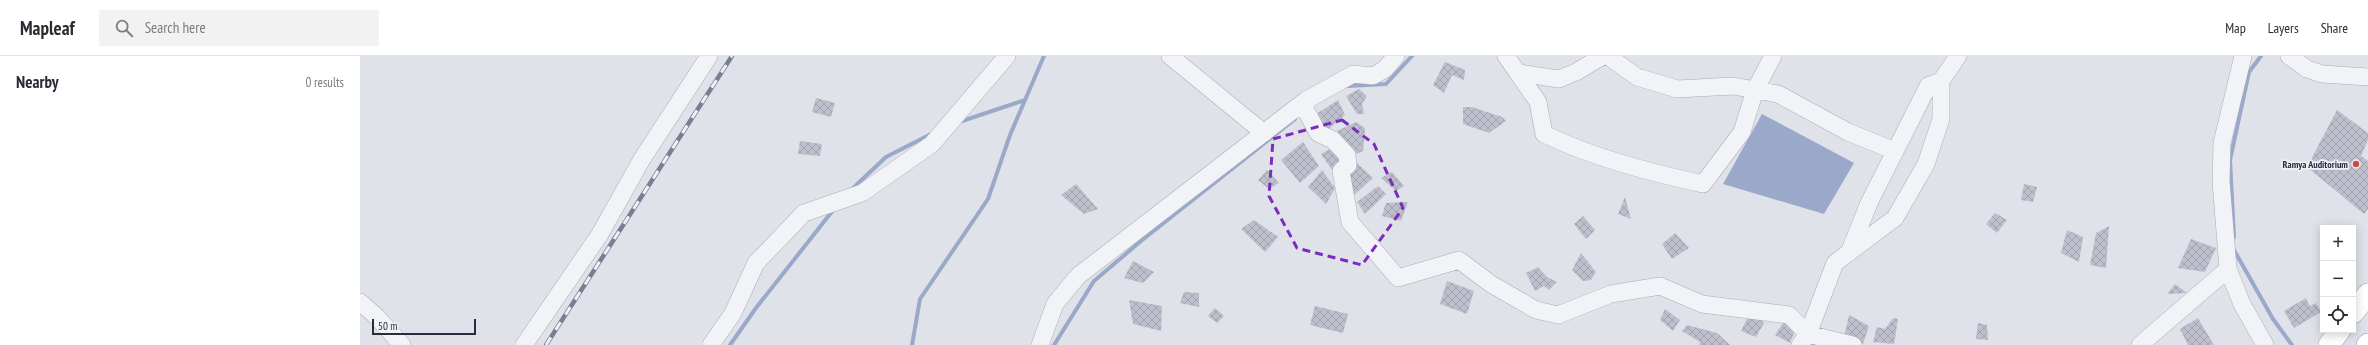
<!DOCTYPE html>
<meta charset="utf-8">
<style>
body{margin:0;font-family:"PT Sans Narrow",sans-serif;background:#f2f2f3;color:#2b2b33}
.controls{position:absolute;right:12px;bottom:12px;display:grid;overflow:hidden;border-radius:0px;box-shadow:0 2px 10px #0003}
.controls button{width:36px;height:36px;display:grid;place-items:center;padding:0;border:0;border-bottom:1px solid #e1e1e2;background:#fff;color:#2b2b33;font:20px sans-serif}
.scale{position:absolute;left:12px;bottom:10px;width:104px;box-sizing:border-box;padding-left:4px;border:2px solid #282d40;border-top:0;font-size:11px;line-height:14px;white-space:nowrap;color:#282d40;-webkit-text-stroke:3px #eff1f6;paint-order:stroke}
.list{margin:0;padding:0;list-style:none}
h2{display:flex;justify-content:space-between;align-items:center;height:52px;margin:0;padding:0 16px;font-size:17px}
h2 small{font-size:13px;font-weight:400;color:#7c7c81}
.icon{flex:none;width:22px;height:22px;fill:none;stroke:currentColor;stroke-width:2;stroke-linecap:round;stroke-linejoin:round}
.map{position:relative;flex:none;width:2008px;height:289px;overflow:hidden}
header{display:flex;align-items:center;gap:24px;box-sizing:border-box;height:56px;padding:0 20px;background:#fff;border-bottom:1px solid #e1e1e2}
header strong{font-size:19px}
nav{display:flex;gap:22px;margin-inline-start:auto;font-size:14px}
.search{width:280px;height:36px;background:#f2f2f3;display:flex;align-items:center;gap:10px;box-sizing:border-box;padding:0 14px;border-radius:0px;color:#7c7c81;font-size:15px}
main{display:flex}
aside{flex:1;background:#fff}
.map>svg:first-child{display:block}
.water{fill:#9aa9c9}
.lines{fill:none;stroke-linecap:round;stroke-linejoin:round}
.stream{stroke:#9aa9c9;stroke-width:4}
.building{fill:url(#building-cross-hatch)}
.minor-casing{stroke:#a9acb6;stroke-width:18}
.major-casing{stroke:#9fa4b5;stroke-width:22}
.minor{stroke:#f2f3f7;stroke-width:17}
.major{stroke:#fff;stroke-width:21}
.rail-casing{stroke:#797e92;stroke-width:4.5}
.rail{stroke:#eff1f6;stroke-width:3;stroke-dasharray:9;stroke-linecap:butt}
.marked{fill:none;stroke:#7b2cbf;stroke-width:3;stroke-dasharray:8 5;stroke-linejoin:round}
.poi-dot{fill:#cf4844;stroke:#eff1f6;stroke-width:1.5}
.labels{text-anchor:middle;stroke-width:3.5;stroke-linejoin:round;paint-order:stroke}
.poi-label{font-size:10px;font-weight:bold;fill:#282d40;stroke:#eff1f6;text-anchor:end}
</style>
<header>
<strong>Mapleaf</strong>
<div class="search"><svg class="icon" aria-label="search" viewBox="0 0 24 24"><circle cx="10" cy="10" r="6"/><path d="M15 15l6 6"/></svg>Search here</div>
<nav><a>Map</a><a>Layers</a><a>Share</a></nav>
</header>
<main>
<aside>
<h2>Nearby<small>0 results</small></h2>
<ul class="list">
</ul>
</aside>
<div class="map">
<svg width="2008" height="289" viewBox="0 0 2008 289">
<defs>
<pattern id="building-cross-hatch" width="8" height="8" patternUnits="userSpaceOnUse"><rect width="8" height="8" fill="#bdc0cc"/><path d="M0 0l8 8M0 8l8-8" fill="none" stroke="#a2a5b0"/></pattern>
</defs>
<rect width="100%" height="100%" fill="#e0e2e9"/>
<path class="water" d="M 1402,58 L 1494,107 L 1464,158 L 1363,128 Z"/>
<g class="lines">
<path class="stream" d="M 988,30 L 1026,28 L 1052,0
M 599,66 L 665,44
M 491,134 L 526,101 L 573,77
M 1874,181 L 1870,104 L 1889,16 L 1901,0
M 1874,194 L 1913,263 L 1932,289
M 370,289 L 396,252 L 474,153
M 552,289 L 560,243 L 628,143 L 650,79 L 684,0
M 694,289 L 734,225 L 781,185 L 935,63"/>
</g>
<path class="building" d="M 1085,6 L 1105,14 L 1104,24 L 1092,19 L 1084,37 L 1073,29 Z
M 999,33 L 1007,40 L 1002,48 L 1004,58 L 997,58 L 986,40 Z
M 456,42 L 475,47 L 471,61 L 452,56 Z
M 978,44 L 985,59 L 964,77 L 953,60 Z
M 1103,51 L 1112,51 L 1142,61 L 1146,65 L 1129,77 L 1103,68 Z
M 1977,54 L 2008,77 L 2008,84 L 2001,100 L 2008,105 L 2008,153 L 2004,158 L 1947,111 Z
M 996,66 L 1005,72 L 1003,95 L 994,99 L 977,75 Z
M 440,85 L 462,88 L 460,100 L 438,98 Z
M 943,86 L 959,110 L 940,127 L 921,104 Z
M 974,91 L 985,106 L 974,117 L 961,98 Z
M 996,106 L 1013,122 L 992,141 L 984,116 Z
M 907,114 L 919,127 L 909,133 L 898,124 Z
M 962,114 L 975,132 L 966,148 L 948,131 Z
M 1032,116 L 1044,130 L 1036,135 L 1021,122 Z
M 716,128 L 738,153 L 724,158 L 701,139 Z
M 1664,128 L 1677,131 L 1673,146 L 1661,144 Z
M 1018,130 L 1026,138 L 1005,158 L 997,146 Z
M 1265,141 L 1271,163 L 1258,158 Z
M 1048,146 L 1041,165 L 1022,160 L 1026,147 Z
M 1635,157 L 1647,164 L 1637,177 L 1626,168 Z
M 1223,160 L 1235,174 L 1226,183 L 1214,168 Z
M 894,164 L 918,181 L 905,196 L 881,173 Z
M 1749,170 L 1746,212 L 1730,209 L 1736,177 Z
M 1707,174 L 1723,181 L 1719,206 L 1701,197 Z
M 1315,177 L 1329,192 L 1312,203 L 1302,188 Z
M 1831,183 L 1856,192 L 1845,216 L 1818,212 Z
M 1221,197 L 1236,216 L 1231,224 L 1223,225 L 1212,214 Z
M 773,205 L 794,216 L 783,227 L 764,222 Z
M 1178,211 L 1187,221 L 1197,226 L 1189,234 L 1184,230 L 1175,235 L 1166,217 Z
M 1087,225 L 1114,235 L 1107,258 L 1080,248 Z
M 1815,228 L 1827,237 L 1807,238 Z
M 824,236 L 839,237 L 839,251 L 820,247 Z
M 1946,242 L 1950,250 L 1956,247 L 1961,256 L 1934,272 L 1924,255 Z
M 769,244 L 802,250 L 801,275 L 773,268 Z
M 955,250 L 988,258 L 983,277 L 950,269 Z
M 855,252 L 864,260 L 857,267 L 848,260 Z
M 1305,253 L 1320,264 L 1313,275 L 1300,264 Z
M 1391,255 L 1404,267 L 1396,281 L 1381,275 Z
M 1489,259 L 1509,270 L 1503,288 L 1484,281 Z
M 1533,262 L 1538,263 L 1534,288 L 1513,286 L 1517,271 L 1525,273 Z
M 1838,262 L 1854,289 L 1828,289 L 1820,273 Z
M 1425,264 L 1436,272 L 1430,287 L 1415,279 Z
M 1618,267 L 1627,269 L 1628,284 L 1616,283 Z
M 1327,269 L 1357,277 L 1370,289 L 1339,289 L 1340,286 L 1322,275 Z"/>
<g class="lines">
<defs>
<path id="minor" d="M 810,0 L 904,77
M 1146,0 L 1178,46 L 1184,78 C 1234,102 1289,116 1343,128 L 1382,76 L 1395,34 L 1413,0
M 1248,0 L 1277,21 L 1317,33 L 1373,30 L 1418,38 L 1488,76 L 1535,95
M 1883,0 L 1862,87 L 1861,125 L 1868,213 L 1882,248 L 1905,289
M 1929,0 L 1947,13 L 1962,18 L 2008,21
M 1159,17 L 1199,23 L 1216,16 L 1243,0
M 942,47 L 958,77 L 973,84 L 987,99 L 988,109 L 981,115 L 990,166 L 1038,222 L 1099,204 L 1131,228 L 1176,254 L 1198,259 L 1251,238 L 1300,230 L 1342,248 L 1429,259 L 1448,278 L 1493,289
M 1489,197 L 1509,147 L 1568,30 L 1581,25
M 0,246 L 17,261 L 42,289
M 164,289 L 240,178 L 282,103 L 349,0
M 351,289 L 373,257 L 396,207 L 444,157 L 502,137 L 572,88 L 647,0
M 680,289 L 695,248 L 718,220 L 945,45 L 993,18 L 1013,20 L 1025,13 L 1036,0
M 1440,289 L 1448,278 L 1475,207 L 1535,162 L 1566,108 L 1581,63 L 1581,25 L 1598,0
M 1780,289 L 1868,213"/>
<path id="major" d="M 1993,257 L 2008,238
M 1969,289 L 1980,274
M 2007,289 L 2008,288"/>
</defs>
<use href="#minor" class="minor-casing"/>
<use href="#major" class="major-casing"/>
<use href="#minor" class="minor"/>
<use href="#major" class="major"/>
<defs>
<path id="rail" d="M 186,289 L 372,0"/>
</defs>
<use href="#rail" class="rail-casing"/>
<use href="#rail" class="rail"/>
</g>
<path class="marked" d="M 982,64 L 1014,88 L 1043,152 L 1002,209 L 937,192 L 909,140 L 913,83 Z"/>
<circle class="poi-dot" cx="1996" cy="108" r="4"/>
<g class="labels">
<g class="poi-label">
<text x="1988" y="112">Ramya Auditorium</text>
</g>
</g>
</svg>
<div class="controls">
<button>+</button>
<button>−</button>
<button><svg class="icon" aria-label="locate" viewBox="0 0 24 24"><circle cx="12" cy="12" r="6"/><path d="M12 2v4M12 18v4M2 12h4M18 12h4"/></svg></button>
</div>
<div class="scale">50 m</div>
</div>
</main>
